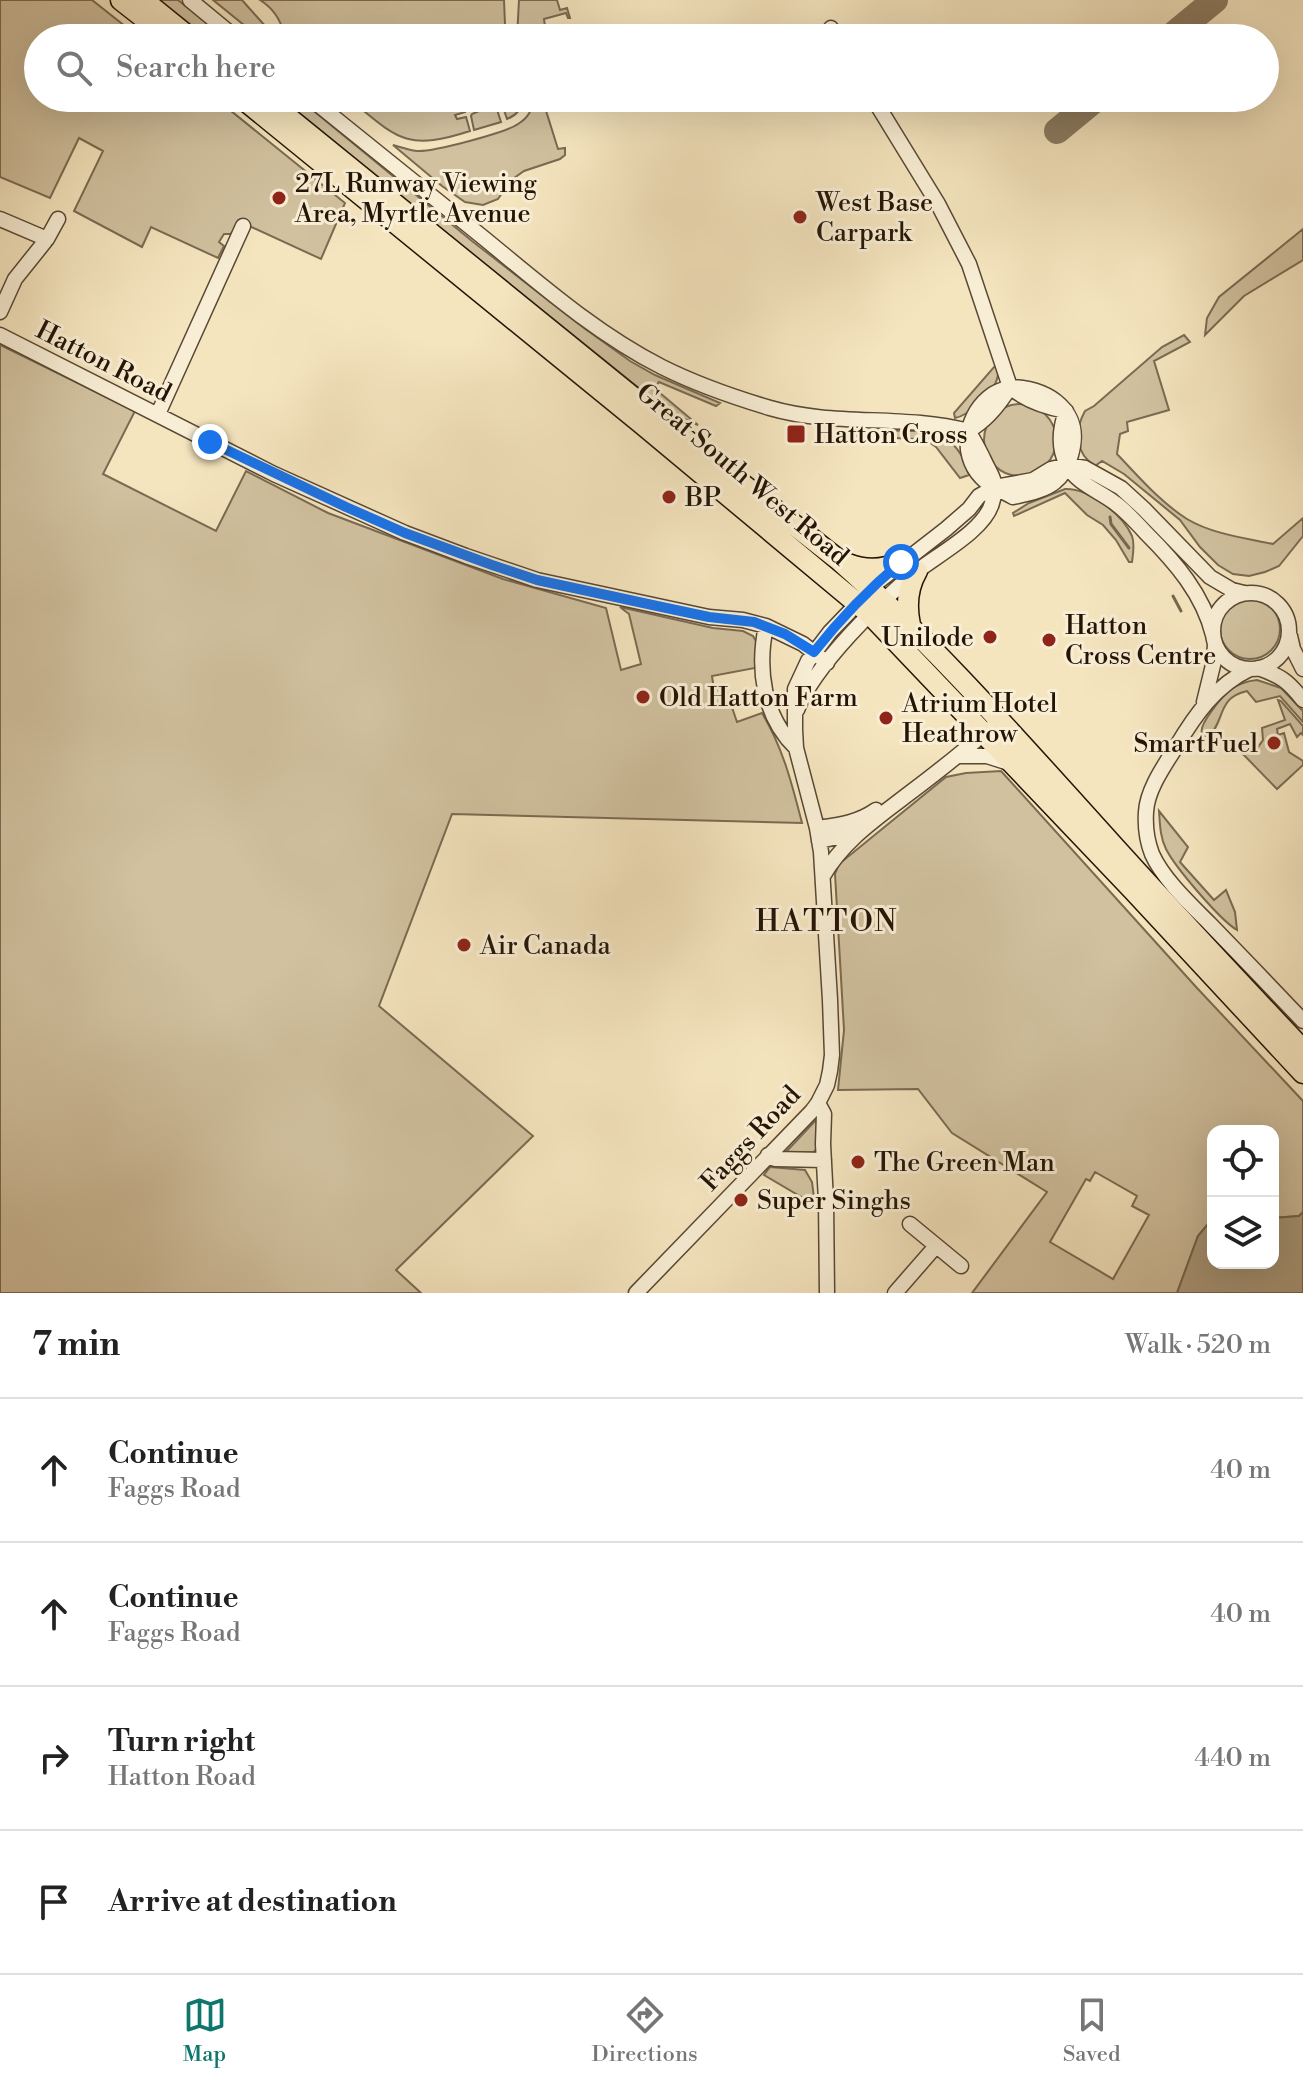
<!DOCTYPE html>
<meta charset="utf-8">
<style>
body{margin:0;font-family:"Libre Bodoni",serif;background:#f2f2f2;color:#222}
.controls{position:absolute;right:24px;bottom:24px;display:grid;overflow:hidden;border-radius:16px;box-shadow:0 8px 32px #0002}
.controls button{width:72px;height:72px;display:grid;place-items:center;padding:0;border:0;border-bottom:2px solid #e0e0e0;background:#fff;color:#222;font:40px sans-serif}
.stop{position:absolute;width:24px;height:24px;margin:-18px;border:6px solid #1a73e8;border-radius:50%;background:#fff}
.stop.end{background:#1a73e8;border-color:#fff;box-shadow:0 2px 8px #0008}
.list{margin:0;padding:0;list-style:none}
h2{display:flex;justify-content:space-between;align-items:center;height:104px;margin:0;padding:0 32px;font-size:34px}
h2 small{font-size:26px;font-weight:400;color:#767676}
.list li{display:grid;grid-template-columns:52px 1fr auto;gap:24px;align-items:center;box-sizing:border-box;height:144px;padding:0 32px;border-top:2px solid #e0e0e0}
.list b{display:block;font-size:30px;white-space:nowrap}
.list p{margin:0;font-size:26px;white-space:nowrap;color:#767676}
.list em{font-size:26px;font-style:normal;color:#767676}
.icon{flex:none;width:44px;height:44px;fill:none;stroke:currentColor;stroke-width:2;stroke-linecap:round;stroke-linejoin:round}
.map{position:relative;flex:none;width:1303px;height:1293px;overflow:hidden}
.search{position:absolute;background:#fff;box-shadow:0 8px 32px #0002;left:24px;right:24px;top:24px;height:88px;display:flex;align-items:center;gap:20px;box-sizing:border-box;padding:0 28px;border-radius:44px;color:#767676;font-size:30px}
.sheet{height:680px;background:#fff}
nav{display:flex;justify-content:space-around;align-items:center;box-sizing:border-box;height:112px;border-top:2px solid #e0e0e0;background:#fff;font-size:22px;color:#767676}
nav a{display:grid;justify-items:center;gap:4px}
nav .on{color:#0f766e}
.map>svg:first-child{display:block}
.green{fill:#d1c19f;stroke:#7a6a52;stroke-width:2;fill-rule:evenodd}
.water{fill:#ae9e80;stroke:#77674f;stroke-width:2}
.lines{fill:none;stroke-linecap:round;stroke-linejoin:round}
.stream{stroke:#77674f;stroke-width:3}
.taxiway{stroke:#8c7c62;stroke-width:26}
.minor-casing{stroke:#584834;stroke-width:17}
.highway-casing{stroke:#241405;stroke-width:23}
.minor{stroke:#f8eed5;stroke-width:14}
.highway{stroke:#f5e5bf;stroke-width:20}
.route{stroke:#1a73e8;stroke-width:10}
.poi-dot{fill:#8f2418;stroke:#f8eed5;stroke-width:3}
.labels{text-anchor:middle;stroke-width:6;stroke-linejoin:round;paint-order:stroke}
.poi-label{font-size:26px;fill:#241405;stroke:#f8eed5;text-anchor:start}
.street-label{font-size:26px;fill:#241405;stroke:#f8eed5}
.quarter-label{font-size:30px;letter-spacing:2px;fill:#241405;stroke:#f8eed5}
</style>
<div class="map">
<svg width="1303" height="1293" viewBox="0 0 1303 1293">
<rect width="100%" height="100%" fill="#f5e5bf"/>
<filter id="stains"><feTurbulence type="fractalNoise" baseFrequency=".0025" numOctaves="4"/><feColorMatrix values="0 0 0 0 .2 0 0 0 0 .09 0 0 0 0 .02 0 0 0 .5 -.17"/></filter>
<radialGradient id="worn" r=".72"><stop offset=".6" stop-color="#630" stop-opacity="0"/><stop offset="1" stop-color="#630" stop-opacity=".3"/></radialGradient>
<path class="green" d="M 0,0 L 92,0 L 140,38 L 38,38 L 38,98 L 215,98 L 345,203 L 321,259 L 245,224 L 230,234 L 224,234 L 219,242 L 224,246 L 218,258 L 151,227 L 142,247 L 74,211 L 103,151 L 79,138 L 50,198 L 0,177 Z
M 155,0 L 178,0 L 225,38 L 202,38 Z
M 213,0 L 242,0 L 276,38 L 260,38 Z
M 260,0 L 504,0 L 505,24 L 509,38 L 287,38 C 280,22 277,11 260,0 Z
M 519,0 L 557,0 L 560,10 L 567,8 L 570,18 L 568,18 L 566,13 L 544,19 L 545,26 L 539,28 L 533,38 L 517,38 Z
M 277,98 L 298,98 L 472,241 L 584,328 L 630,361 L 655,375 L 720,403 L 716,406 L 659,382 L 654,388 L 698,425 L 670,413 Z
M 348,98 L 495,98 L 494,100 L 501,122 L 474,130 L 471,116 L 472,114 L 479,111 L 479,109 L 470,111 L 465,102 L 462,103 L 465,112 L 455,115 L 457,119 L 466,117 L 470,131 C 405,152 397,138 348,98 Z
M 500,98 L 524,98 L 524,100 C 520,110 517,115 507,119 Z
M 533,98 L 542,98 L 558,149 L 565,148 L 565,155 L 560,159 L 524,171 L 510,181 L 498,199 L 483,205 L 465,202 L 442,186 L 393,145 C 400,147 409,150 417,151 C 433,152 505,133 518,124 C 528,118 533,109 533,98 Z
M 1303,229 L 1303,260 L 1244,296 L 1205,335 L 1207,318 L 1219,297 Z
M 1184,335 L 1190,342 L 1154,361 L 1169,410 L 1127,422 L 1128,431 L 1120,434 L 1117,454 C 1139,477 1160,502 1187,519 C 1212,534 1245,538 1273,544 L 1303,518 L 1303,536 L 1279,566 L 1265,572 L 1249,576 L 1233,574 L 1218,565 L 1200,547 L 1180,520 L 1124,474 L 1102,461 L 1095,466 C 1075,453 1074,431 1085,411 L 1094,406 L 1162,347 Z
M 0,345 L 135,411 L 103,474 L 216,531 L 246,471 L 328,513 L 503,579 L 606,608 L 621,670 L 641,664 L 629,614 L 620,607 L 713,628 L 743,631 L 753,636 L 757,643 L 755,668 L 712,676 L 714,690 L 725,687 L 737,722 L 762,713 C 783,748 792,784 802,823 L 452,814 L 379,1006 L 533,1136 L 396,1270 L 421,1293 L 0,1293 Z
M 997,366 C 998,372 999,374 997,379 C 994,392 968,416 955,418 L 954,413 L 994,367 Z
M984 440a36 36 0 1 1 72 0a36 36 0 1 1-72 0Z
M 854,430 L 918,431 L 926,432 L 925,441 L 917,439 L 848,436 L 849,432 Z
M 936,432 C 953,440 965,456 969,475 L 960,478 L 936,447 L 926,440 L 930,433 Z
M 1065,489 C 1089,488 1123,515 1132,536 C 1135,544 1133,554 1132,562 L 1129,562 L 1116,540 L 1103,525 L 1087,515 L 1065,493 L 1014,516 L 1013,513 L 1029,503 Z
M1220 629a30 30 0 1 1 60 0a30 30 0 1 1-60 0Z
M 1257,680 L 1281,688 L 1303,711 L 1303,722 L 1280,696 L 1256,702 L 1247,691 C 1216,698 1226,721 1208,737 C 1206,736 1203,735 1202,733 C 1198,725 1224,694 1231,689 C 1240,683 1247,681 1257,680 Z
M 1278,700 L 1281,701 L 1303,726 L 1303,735 L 1301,733 L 1297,737 L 1290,724 L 1277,729 L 1278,735 L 1284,733 L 1289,752 L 1303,761 L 1303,765 L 1277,789 L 1238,749 L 1258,747 L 1263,740 L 1262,728 L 1285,720 Z
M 1001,771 L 1197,988 L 1303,1101 L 1303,1212 L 1299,1216 L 1273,1218 L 1273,1131 L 1213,1131 L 1213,1218 L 1198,1236 L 1177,1293 L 972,1293 L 1047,1192 L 952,1133 L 918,1089 L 838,1090 L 844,1030 L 835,874 L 839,864 L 946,777 L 966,773 ZM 1095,1172 L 1137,1196 L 1132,1206 L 1149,1215 L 1113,1279 L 1050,1242 L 1086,1179 L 1090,1181 Z
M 1159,811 L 1188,847 L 1180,862 L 1214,900 L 1226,890 L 1235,912 L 1237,930 C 1220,920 1175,867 1166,849 C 1160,837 1160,824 1159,811 Z
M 816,1120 L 819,1122 L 816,1149 L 814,1152 L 784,1154 Z
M 770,1167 L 805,1170 L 812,1182 L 815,1205 L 764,1175 Z"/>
<path class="water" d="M 1303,1212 L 1303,1293 L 1177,1293 L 1198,1236 L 1213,1218 L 1213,1263 L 1273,1263 L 1273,1218 L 1299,1216 Z"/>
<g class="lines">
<path class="stream" d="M 1110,517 L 1111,524 L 1129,548
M 1173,596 L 1181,611"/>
<path class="taxiway" d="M 1169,38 L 1215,0
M 1057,131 L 1097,98"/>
<defs>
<path id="minor" d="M 190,0 L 236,38
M 831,28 L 837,38
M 310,98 C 368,145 426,192 485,239 C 541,285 597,334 662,367 C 696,384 733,397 770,408 C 835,427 903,414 968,431
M 873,98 L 938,204 L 969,264 L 1010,387
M 0,219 L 47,239
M 0,312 L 15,279 L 47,239 L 58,219
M 0,335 L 274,474 L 405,533 L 466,556 L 537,580 L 709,617 L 743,620 L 766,626 L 803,644 L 827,663
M 1010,387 C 1049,388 1084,411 1071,455 C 1068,465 1063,476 1055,482 C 1044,491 1026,494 1013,497 C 1002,491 989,486 981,477 C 958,453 966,412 993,394 C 998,391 1004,389 1010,387 Z
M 1010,387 C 1026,401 1045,407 1066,411
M 1066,411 C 1060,428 1058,448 1067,465 C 1077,484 1098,490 1115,503 C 1126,511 1136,522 1146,533 C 1175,562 1203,594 1213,635
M 158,414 L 243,226
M 968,431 C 986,421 999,405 1010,387
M1213 631a38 38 0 1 1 76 0a38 38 0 1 1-76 0Z
M 766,626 C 757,669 763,716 796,748
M 1290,636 L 1293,649 L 1303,669
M 1258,668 C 1281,676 1288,681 1303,700
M 1250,669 C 1216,685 1195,715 1176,747 C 1164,766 1147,790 1146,812 C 1145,827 1147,841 1152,854 C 1163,879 1191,905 1210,924 C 1241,956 1272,988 1303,1021
M 1204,702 L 1214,661 L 1215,644
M 797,710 C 814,666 879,602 916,572 C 937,555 985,530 992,503 C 999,481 991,476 983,458 C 978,448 974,440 968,431
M 958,756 L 987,756 L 1009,763
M 817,828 C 838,825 858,823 876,810
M 819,841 L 858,833
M 823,876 C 843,841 876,819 907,795 C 935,774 963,752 989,729
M 818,1103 L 824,1114 L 823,1144 L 826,1201 L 827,1293
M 768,1155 L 775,1159 L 824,1160
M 910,1224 L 961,1266
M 636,1293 L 812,1111 L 818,1103 L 827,1085 L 830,1071 L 832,1055 L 830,1000 L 821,852 L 817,828 L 796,748 L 795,730 L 795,689 L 808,661 L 830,632 L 879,581 L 946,529 L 969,509 L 979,496 L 995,487 L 1033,480 L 1051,469 L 1067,465 L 1085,468 L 1121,488 L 1144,509 L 1210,577 L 1232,590 L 1244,593
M 895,1293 L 936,1246"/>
<path id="highway" d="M 121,0 L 153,25
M 143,0 L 190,38
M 242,98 L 641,423 L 870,614 L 1133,890 L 1303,1073
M 264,98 L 662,421 L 840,561 C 937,647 1022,745 1109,841 C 1173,912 1238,981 1303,1050
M 848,564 C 866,571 884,570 901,562
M 910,625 C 906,606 907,588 917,571"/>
</defs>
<use href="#minor" class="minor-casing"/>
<use href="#highway" class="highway-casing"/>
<use href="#minor" class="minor"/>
<use href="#highway" class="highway"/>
</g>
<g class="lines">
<path class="route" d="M 210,442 L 346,507 L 405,533 L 492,565 L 537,580 L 657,606 L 709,617 L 754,622 L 785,634 L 814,652 C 840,619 869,589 901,562"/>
</g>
<g class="poi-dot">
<circle cx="279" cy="198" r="8"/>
<circle cx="800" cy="217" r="8"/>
<rect x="786" y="424" width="20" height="20" rx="4"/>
<circle cx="669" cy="497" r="8"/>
<circle cx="990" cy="637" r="8"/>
<circle cx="1049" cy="640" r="8"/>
<circle cx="643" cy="697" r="8"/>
<circle cx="886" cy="718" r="8"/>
<circle cx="1274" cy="743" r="8"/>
<circle cx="464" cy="945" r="8"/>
<circle cx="858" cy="1162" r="8"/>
<circle cx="741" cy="1200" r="8"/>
</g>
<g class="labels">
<g class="poi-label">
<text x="295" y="192">27L Runway Viewing<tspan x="295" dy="30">Area, Myrtle Avenue</tspan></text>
<text x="816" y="211">West Base<tspan x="816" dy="30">Carpark</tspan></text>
<text x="814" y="443">Hatton Cross</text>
<text x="685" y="506">BP</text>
<text x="1065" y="634">Hatton<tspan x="1065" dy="30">Cross Centre</tspan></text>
<text x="974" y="646" text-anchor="end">Unilode</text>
<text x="659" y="706">Old Hatton Farm</text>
<text x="902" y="712">Atrium Hotel<tspan x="902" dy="30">Heathrow</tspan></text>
<text x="1258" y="752" text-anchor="end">SmartFuel</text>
<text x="480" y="954">Air Canada</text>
<text x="874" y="1171">The Green Man</text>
<text x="757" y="1209">Super Singhs</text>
</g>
<g class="street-label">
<text transform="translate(104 361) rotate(27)" y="9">Hatton Road</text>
<text transform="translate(743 474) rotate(40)" y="9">Great South West Road</text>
<text transform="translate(750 1138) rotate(-47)" y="9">Faggs Road</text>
</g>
<g class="quarter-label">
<text x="827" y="931">HATTON</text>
</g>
</g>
<rect width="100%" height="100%" filter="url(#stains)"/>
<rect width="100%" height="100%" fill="url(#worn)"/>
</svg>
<div class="controls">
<button><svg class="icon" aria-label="locate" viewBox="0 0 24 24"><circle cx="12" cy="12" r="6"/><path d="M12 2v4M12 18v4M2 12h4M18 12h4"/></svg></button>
<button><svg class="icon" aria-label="layers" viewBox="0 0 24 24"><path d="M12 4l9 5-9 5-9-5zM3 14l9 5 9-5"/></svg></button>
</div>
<div class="stop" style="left:901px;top:562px"></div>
<div class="stop end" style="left:210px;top:442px"></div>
<div class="search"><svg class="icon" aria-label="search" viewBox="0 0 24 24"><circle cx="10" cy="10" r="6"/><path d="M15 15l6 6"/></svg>Search here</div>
</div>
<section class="sheet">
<h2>7 min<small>Walk · 520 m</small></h2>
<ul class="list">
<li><svg class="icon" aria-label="ahead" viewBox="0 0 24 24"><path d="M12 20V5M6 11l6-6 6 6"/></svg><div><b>Continue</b><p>Faggs Road</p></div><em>40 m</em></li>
<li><svg class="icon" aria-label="ahead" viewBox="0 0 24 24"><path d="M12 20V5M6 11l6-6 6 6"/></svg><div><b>Continue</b><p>Faggs Road</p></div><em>40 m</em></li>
<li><svg class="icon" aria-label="right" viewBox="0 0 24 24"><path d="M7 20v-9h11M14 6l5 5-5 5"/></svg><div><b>Turn right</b><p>Hatton Road</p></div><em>440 m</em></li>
<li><svg class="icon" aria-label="arrive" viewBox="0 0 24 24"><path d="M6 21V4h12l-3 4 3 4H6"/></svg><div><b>Arrive at destination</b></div></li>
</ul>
</section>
<nav>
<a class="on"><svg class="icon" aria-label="map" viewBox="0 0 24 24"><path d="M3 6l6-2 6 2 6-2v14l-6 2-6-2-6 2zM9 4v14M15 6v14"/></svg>Map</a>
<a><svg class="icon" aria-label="directions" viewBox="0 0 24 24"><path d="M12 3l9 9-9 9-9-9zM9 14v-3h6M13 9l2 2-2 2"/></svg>Directions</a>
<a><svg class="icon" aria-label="saved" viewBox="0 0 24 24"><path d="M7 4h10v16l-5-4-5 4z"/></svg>Saved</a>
</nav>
